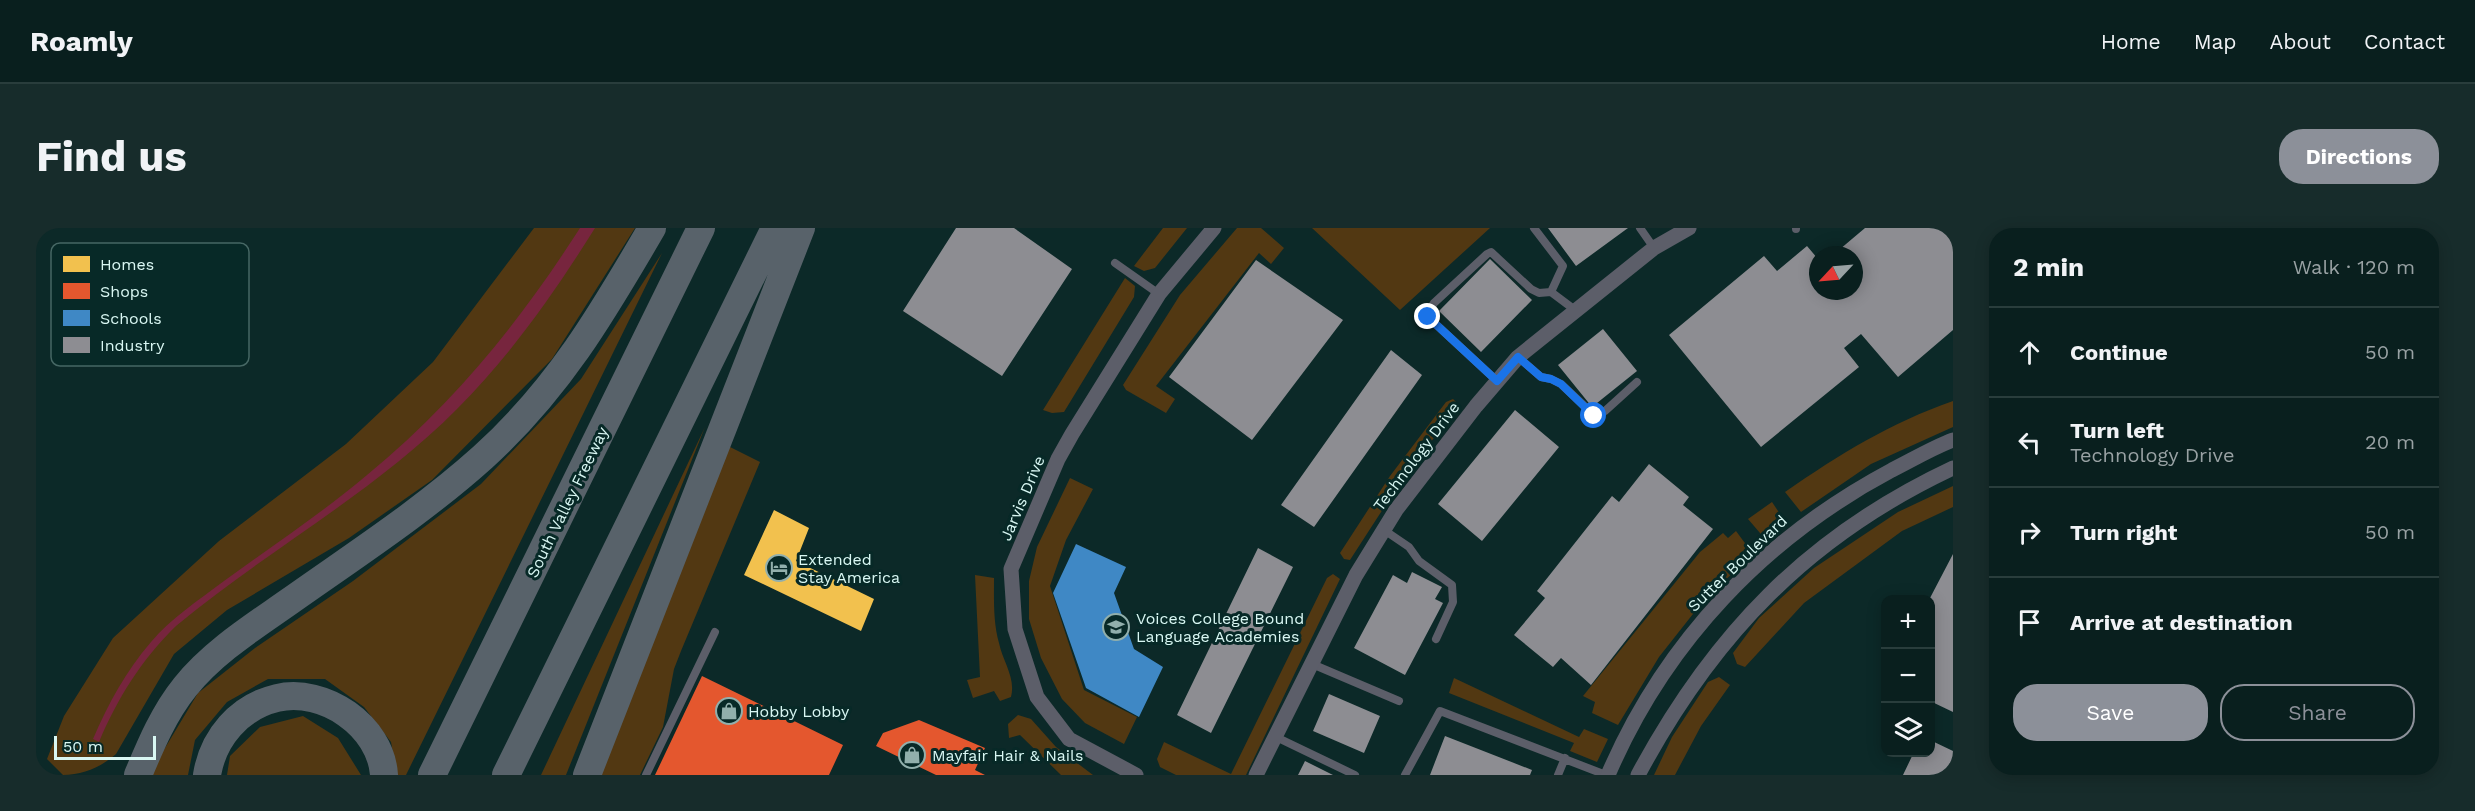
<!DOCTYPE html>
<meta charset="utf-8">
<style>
body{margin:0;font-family:"Work Sans",sans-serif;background:#172c2b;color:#f1f3f6}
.controls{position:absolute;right:18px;bottom:18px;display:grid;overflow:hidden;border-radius:12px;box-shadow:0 3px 15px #0003}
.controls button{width:54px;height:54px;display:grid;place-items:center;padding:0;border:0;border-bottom:2px solid #293d3c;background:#091f1e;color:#f1f3f6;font:30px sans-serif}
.compass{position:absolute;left:1773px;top:18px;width:54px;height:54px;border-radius:50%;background:#091f1e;box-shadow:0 3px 15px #0003;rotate:244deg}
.scale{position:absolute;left:18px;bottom:15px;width:102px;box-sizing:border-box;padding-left:6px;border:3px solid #d9f7f3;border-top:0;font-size:16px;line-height:21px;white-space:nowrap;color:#d9f7f3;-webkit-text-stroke:4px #072927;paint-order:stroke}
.stop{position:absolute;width:18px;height:18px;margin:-14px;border:4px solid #1a73e8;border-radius:50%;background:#fff}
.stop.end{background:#1a73e8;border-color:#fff;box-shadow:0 2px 6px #0008}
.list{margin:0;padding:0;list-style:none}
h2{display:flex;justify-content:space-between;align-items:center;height:78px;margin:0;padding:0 24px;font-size:26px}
h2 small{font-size:20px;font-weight:400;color:#99a2a4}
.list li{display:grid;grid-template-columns:39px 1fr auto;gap:18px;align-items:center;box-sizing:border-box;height:90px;padding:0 24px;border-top:2px solid #293d3c}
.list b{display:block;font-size:22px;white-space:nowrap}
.list p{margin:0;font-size:20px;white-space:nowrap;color:#99a2a4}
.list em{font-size:20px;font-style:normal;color:#99a2a4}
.actions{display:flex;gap:12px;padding:18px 24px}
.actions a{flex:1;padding:14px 0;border:2px solid #8c9099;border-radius:24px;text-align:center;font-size:21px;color:#8c9099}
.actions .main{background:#8c9099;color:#fff}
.icon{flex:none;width:33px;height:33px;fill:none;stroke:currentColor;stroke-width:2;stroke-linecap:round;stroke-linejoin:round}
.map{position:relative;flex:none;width:1917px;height:547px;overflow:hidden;border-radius:24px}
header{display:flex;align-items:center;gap:36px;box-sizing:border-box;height:84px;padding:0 30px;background:#091f1e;border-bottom:2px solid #293d3c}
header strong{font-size:28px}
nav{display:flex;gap:33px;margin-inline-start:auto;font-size:21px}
.intro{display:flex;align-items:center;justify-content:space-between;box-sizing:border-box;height:144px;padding:0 36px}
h1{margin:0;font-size:42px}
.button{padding:15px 27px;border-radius:24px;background:#8c9099;color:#fff;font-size:21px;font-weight:700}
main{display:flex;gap:36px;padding:0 36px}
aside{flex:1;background:#091f1e;border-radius:24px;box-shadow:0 3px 15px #0003}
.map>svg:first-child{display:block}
.green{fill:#523812}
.water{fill:#77253e}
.homes{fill:#f2c14e}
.shops{fill:#e4572e}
.schools{fill:#3f88c5}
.industry{fill:#8d8d92}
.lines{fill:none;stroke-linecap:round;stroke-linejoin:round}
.lane{stroke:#5c5e69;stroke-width:8}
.street{stroke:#5c5e69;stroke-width:15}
.highway{stroke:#58626a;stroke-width:28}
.route{stroke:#1a73e8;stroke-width:8}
.labels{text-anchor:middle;stroke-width:6;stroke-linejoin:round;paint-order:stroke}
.street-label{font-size:16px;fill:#d9f7f3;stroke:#072927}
.poi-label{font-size:16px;fill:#d9f7f3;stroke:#072927;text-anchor:start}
.key{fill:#072927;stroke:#466764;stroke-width:1.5}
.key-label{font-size:16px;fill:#d9f7f3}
</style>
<header>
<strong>Roamly</strong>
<nav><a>Home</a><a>Map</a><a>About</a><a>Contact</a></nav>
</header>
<div class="intro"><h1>Find us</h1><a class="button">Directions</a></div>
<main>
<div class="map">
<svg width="1917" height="547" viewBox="0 0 1917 547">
<rect width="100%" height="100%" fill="#0c2928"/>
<path class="green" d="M 498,0 L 599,0 L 516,131 L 396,252 L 313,310 L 191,382 L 138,426 L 80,526 C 65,539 47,547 27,547 L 11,531 L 28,488 L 77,410 L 183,313 L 310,216 L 397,134 Z
M 1127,0 L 1151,0 L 1119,40 L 1108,43 L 1098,38 Z
M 1201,0 L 1225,0 L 1248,20 L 1235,36 L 1223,25 L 1120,158 L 1139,171 L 1130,185 L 1090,162 L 1087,157 L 1144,67 Z
M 1276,0 L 1454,0 L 1364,82 Z
M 626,25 L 370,547 L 361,547 L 355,514 L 328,479 L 289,451 L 232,451 L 191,474 L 159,512 L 152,547 L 116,547 L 123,530 L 162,465 L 219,420 L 317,353 L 445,256 L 545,151 Z
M 1089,50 L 1099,58 L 1098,69 L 1028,184 L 1016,185 L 1007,182 Z
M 1417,171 L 1422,176 L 1419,183 L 1369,247 L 1314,332 L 1308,331 L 1304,325 L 1354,248 L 1410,174 Z
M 1917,173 L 1917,199 L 1835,236 L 1765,284 L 1749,264 C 1804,226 1854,195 1917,173 Z
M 669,199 L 530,547 L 505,547 Z
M 692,218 L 724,234 L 645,423 L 638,441 L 627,499 L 604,547 L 560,547 Z
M 1034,250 L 1057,261 L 1030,312 L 1014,358 L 1048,462 L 1101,489 L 1088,516 L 1049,495 L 1026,471 L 1005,430 L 993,391 L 993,353 L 1001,319 Z
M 1917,258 L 1917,279 L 1866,303 L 1768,375 L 1709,439 L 1701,436 L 1697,425 L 1723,390 L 1778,340 L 1862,284 Z
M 1736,274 L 1750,295 L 1730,312 L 1712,291 Z
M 1700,303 L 1717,326 L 1668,372 L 1623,429 L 1582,497 L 1556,485 L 1559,474 L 1547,468 L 1664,324 L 1687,305 L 1692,310 Z
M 1297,346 L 1304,351 L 1210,547 L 1140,547 L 1124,539 L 1121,531 L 1128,514 L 1195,546 L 1291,350 Z
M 939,347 L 958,350 C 958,371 957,394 963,415 C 967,434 980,450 975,469 L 964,473 L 958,463 L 937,470 L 931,452 L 944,449 Z
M 1683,449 L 1694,457 L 1665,498 L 1639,547 L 1618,547 L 1636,509 L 1672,454 Z
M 1418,450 L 1543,509 L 1548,501 L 1572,511 L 1561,534 L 1534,523 L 1538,515 L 1413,465 Z
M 982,487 L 995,491 L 1020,519 L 1057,547 L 1025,547 L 984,507 L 973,510 L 972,496 Z
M 267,488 L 302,510 L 325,547 L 191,547 L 194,528 L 224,499 Z"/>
<path class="water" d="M 544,0 L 559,0 C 519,64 475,127 421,181 C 338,265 231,322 140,398 C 106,431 81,471 63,514 L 57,511 C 72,476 90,443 115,414 C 135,390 163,372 188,353 C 236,318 286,285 331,247 C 419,174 483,95 544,0 Z"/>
<path class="homes" d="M 738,282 L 773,300 L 760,333 L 838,371 L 825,403 L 708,347 Z"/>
<path class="shops" d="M 666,448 L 807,517 L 793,547 L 619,547 Z
M 883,492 L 949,520 L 939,542 L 949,547 L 900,547 L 840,518 L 847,505 Z"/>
<path class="schools" d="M 1040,316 L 1090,339 L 1078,365 L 1098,421 L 1127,439 L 1103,489 L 1050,460 L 1017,365 Z"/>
<path class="industry" d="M 920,0 L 978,0 L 1036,41 L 966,148 L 867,83 Z
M 1512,0 L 1592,0 L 1540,38 Z
M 1829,0 L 1917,0 L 1917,102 L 1862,149 L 1825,106 L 1808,120 L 1823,139 L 1725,219 L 1633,107 L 1728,28 L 1741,43 L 1771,18 L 1782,31 L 1782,63 L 1818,63 L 1818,27 L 1797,27 Z
M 1454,31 L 1496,72 L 1445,124 L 1403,83 Z
M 1220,32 L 1307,92 L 1216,212 L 1133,149 Z
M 1567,101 L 1601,143 L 1556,179 L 1522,137 Z
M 1355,122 L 1386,147 L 1278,299 L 1245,277 Z
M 1479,182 L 1523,219 L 1446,313 L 1402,276 Z
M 1613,236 L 1653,269 L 1647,277 L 1677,301 L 1555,457 L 1525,430 L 1517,439 L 1478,407 L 1509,370 L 1501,363 L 1576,268 L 1583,274 Z
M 1222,320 L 1257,339 L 1175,505 L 1141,487 Z
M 1917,326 L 1917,484 L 1894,473 L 1894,370 Z
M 1376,344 L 1406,359 L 1399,371 L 1407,375 L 1369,447 L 1318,420 L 1357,347 L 1371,355 Z
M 1293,466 L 1344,488 L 1328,525 L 1277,503 Z
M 1409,508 L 1496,542 L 1494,547 L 1394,547 Z
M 1894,512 L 1917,523 L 1917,547 L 1867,547 L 1878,524 L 1894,524 Z
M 1269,533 L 1297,547 L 1262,547 Z"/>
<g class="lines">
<path class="lane" d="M 1498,0 L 1527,38 L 1515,64
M 1604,0 L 1618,20
M 1760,0 L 1760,1
M 1079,35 L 1123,66
M 1482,129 L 1505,149 L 1515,151 L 1525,156 L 1558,187 L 1569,183 L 1601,154
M 1461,153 L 1392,89 L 1392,84 L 1398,75 L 1451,26 L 1455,24 L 1495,61 L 1503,65 L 1515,64 L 1539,82
M 1348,302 L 1373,319 L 1383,333 L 1416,357 L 1417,374 L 1400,411
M 1276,436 L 1363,473
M 1240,509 L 1319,547
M 610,547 L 679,404
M 1369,547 L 1404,483 L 1570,547
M 1522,547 L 1529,530"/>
<path class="street" d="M 1100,547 L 1033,511 L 1001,469 L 979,401 L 975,341 L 1022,231 L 1036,206 L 1123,66 L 1178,0
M 1220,547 L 1320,347 L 1360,282 L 1440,178 L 1482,129 L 1618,20 L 1653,0
M 1572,547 C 1629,414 1728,310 1856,242 C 1876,232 1896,220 1917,212
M 1602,547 C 1677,407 1772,308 1917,240"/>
<path class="highway" d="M 102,547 C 115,516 128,485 149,459 C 177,424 217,399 254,373 C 319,327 387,283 447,229 C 522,161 566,86 616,0
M 171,547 C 177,510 203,479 241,470 C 288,459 345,498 348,547
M 396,547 L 665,0
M 470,547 L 739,0
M 551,547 L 765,0"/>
</g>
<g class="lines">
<path class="route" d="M 1392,89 L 1461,153 L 1482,129 L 1505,149 L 1515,151 L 1525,156 L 1558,188"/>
</g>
<defs>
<symbol id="hotel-ring" viewBox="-11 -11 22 22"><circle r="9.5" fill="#072927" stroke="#91afac" stroke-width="1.5"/><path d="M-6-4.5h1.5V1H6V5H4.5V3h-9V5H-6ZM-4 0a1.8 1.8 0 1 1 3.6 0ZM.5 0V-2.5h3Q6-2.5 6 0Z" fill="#91afac"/></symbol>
<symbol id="school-ring" viewBox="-11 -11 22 22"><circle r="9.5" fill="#072927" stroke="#91afac" stroke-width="1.5"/><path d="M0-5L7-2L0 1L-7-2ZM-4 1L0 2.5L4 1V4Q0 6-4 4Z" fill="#91afac"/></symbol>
<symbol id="shop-ring" viewBox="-11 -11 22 22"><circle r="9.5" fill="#072927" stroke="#91afac" stroke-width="1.5"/><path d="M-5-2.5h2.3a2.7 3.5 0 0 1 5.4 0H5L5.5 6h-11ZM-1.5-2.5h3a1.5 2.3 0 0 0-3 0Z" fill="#91afac"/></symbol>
</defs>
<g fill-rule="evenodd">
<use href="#hotel-ring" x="728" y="325" width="30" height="30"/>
<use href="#school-ring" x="1065" y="384" width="30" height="30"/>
<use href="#shop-ring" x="678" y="468" width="30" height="30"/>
<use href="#shop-ring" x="861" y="512" width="30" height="30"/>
</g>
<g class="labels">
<g class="street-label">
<text transform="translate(1380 228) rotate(-53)" y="6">Technology Drive</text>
<text transform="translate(986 270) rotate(-67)" y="6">Jarvis Drive</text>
<text transform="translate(531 274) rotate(-64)" y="6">South Valley Freeway</text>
<text transform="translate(1701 335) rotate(-44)" y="6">Sutter Boulevard</text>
</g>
<g class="poi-label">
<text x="762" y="337">Extended<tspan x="762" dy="18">Stay America</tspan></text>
<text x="1100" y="396">Voices College Bound<tspan x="1100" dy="18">Language Academies</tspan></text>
<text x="712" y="489">Hobby Lobby</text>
<text x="896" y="533">Mayfair Hair &amp; Nails</text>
</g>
</g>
<rect x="15" y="15" width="198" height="123" rx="9" class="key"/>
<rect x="27" y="28" width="27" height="16" fill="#f2c14e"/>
<rect x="27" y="55" width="27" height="16" fill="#e4572e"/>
<rect x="27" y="82" width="27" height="16" fill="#3f88c5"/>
<rect x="27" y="109" width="27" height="16" fill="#8d8d92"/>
<g class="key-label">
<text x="64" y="42">Homes</text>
<text x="64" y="69">Shops</text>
<text x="64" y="96">Schools</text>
<text x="64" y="123">Industry</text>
</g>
</svg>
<div class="controls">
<button>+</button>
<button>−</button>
<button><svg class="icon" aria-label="layers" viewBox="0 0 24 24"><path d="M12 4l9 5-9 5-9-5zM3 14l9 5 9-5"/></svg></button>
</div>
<svg class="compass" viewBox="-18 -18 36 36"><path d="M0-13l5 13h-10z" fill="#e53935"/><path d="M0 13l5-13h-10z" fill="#99a2a4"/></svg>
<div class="scale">50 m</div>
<div class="stop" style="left:1558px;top:188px"></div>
<div class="stop end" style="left:1392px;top:89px"></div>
</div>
<aside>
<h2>2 min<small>Walk · 120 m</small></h2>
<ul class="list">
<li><svg class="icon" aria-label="ahead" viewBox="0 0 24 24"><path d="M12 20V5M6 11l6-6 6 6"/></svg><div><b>Continue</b></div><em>50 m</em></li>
<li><svg class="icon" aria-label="left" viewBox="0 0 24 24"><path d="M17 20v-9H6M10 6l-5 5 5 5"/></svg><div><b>Turn left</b><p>Technology Drive</p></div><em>20 m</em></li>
<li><svg class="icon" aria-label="right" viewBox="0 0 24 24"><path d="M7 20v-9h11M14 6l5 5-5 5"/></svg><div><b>Turn right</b></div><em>50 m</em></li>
<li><svg class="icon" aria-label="arrive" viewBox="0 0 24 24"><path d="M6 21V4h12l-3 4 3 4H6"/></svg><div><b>Arrive at destination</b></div></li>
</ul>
<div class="actions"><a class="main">Save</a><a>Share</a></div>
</aside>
</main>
